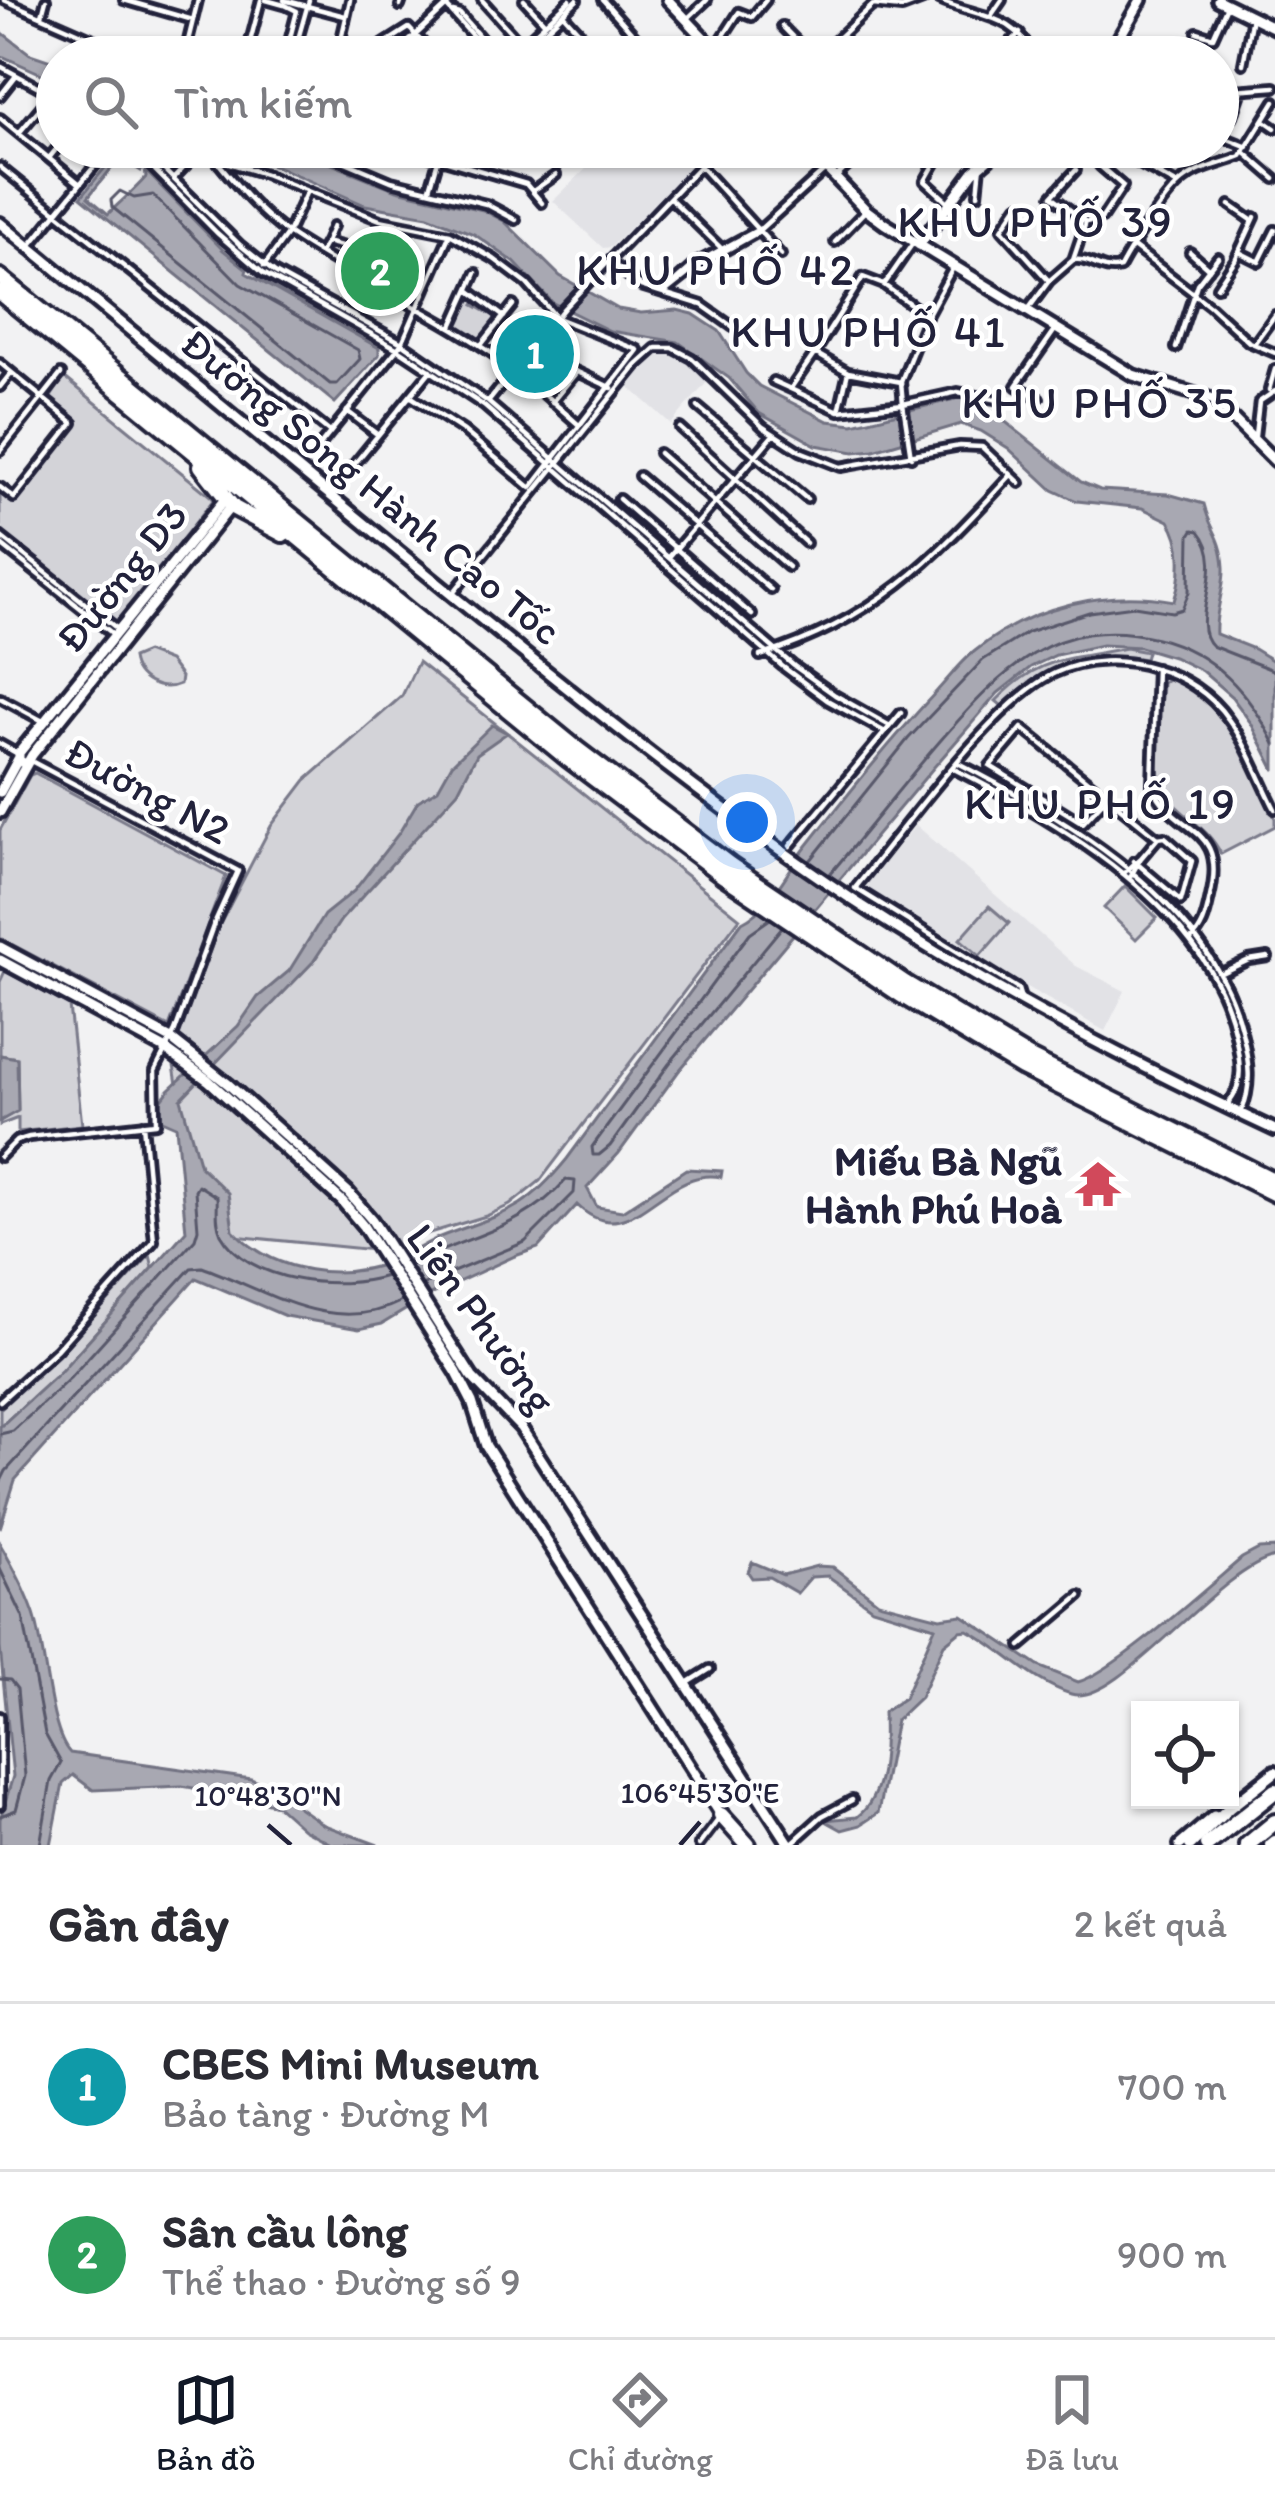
<!DOCTYPE html>
<html lang="vi">
<meta charset="utf-8">
<style>
body{margin:0;font-family:Itim,sans-serif;background:#f7f7f7;color:#2b2b33}
.controls{position:absolute;right:36px;bottom:36px;display:grid;overflow:hidden;border-radius:0px;box-shadow:0 3px 9px #0004}
.controls button{width:108px;height:108px;display:grid;place-items:center;padding:0;border:0;border-bottom:3px solid #e1e1e2;background:#fff;color:#2b2b33;font:60px sans-serif}
.you{position:absolute;left:747px;top:822px;width:42px;height:42px;margin:-30px;border:9px solid #fff;border-radius:50%;background:#1a73e8;box-shadow:0 0 0 18px #1a73e833}
.badge{display:grid;place-items:center;width:78px;height:78px;border-radius:50%;background:#111827;color:#fff;font-size:39px;font-weight:700}
.pin{position:absolute;translate:-50% -50%;border:6px solid #fff;box-shadow:0 3px 12px #0006}
.list{margin:0;padding:0;list-style:none}
h2{display:flex;justify-content:space-between;align-items:center;height:156px;margin:0;padding:0 48px;font-size:51px}
h2 small{font-size:39px;font-weight:400;color:#7c7c81}
.list li{display:grid;grid-template-columns:78px 1fr auto;gap:36px;align-items:center;box-sizing:border-box;height:168px;padding:0 48px;border-top:3px solid #e1e1e2}
.list b{display:block;font-size:45px;white-space:nowrap}
.list p{margin:0;font-size:39px;white-space:nowrap;color:#7c7c81}
.list em{font-size:39px;font-style:normal;color:#7c7c81}
.icon{flex:none;width:66px;height:66px;fill:none;stroke:currentColor;stroke-width:2;stroke-linecap:round;stroke-linejoin:round}
.map{position:relative;flex:none;width:1275px;height:1845px;overflow:hidden}
.search{position:absolute;background:#fff;box-shadow:0 3px 9px #0004;left:36px;right:36px;top:36px;height:132px;display:flex;align-items:center;gap:30px;box-sizing:border-box;padding:0 42px;border-radius:66px;color:#7c7c81;font-size:45px}
.sheet{height:492px;background:#fff}
nav{display:flex;justify-content:space-around;align-items:center;box-sizing:border-box;height:168px;border-top:3px solid #e1e1e2;background:#fff;font-size:33px;color:#7c7c81}
nav a{display:grid;justify-items:center;gap:6px}
nav .on{color:#111827}
.map>svg:first-child{display:block}
.built{fill:#e2e2e6}
.green{fill:#d3d3d8;stroke:#7a7a8a;stroke-width:3}
.water{fill:#a8a8b2;stroke:#727282;stroke-width:3}
.lines{fill:none;stroke-linecap:round;stroke-linejoin:round}
.shore{stroke:#58586b;stroke-width:3}
.street-casing{stroke:#22223b;stroke-width:14}
.secondary-casing{stroke:#22223b;stroke-width:18}
.primary-casing{stroke:#22223b;stroke-width:20}
.highway-casing{stroke:#22223b;stroke-width:22}
.street{stroke:#fff;stroke-width:4.5}
.secondary{stroke:#fff;stroke-width:9}
.primary{stroke:#fff;stroke-width:10}
.highway{stroke:#fff;stroke-width:14}
.ticks{fill:none;stroke:#22223b;stroke-width:4.5}
.labels{text-anchor:middle;stroke-width:9;stroke-linejoin:round;paint-order:stroke}
.street-label{font-size:42px;fill:#22223b;stroke:#fff}
.poi-label{font-size:42px;font-weight:bold;fill:#22223b;stroke:#fff;text-anchor:end}
.neighbourhood-label{font-size:45px;letter-spacing:3px;fill:#22223b;stroke:#fff}
.ticks-label{font-size:30px;text-anchor:middle;fill:#22223b;stroke:#fff;stroke-width:9;stroke-linejoin:round;paint-order:stroke}
</style>
<div class="map">
<svg width="1275" height="1845" viewBox="0 0 1275 1845">
<rect width="100%" height="100%" fill="#f2f2f3"/>
<filter id="ink" filterUnits="userSpaceOnUse"><feTurbulence type="fractalNoise" baseFrequency=".00833" numOctaves="2"/><feDisplacementMap in="SourceGraphic" scale="24" xChannelSelector="R" yChannelSelector="G"/><feConvolveMatrix kernelMatrix="1 2 1 2 8 2 1 2 1" color-interpolation-filters="sRGB"/></filter>
<g filter="url(#ink)">
<path class="built" d="M 593,147 L 688,147 L 699,157 L 611,247 L 603,248 L 553,201 L 599,156 Z
M 661,351 L 681,358 L 708,381 L 671,424 L 627,385 L 651,355 Z
M 916,825 L 1076,966 L 1125,991 L 1105,1031 L 960,950 L 866,891 L 866,884 Z"/>
<path class="green" d="M 329,246 L 389,262 L 384,281 L 328,253 Z
M 471,296 L 477,300 L 474,305 L 494,316 L 496,322 L 480,340 L 456,326 Z
M 64,377 L 214,499 L 117,622 L 0,530 L 0,493 L 14,503 L 76,424 L 49,400 Z
M 1125,648 L 1147,652 L 1145,659 C 1090,649 1041,666 1002,706 L 996,701 C 1041,654 1067,661 1125,648 Z
M 146,652 L 169,661 L 181,677 L 180,684 C 160,693 135,680 132,658 Z
M 418,662 L 740,918 L 540,1181 L 510,1205 L 486,1216 L 416,1237 L 394,1252 L 205,1233 L 200,1229 L 172,1053 L 219,926 L 271,826 L 306,780 L 402,696 Z
M 1167,679 C 1221,686 1253,775 1275,818 L 1275,826 L 1221,854 C 1209,829 1186,818 1168,798 C 1149,776 1161,712 1162,683 Z
M 35,773 L 226,876 L 169,1027 L 0,938 L 0,830 L 30,775 Z
M 1125,886 L 1157,918 L 1136,939 L 1104,908 Z
M 989,906 L 1009,923 L 980,956 L 960,939 Z
M 5,971 L 69,1006 L 82,1125 L 18,1132 L 18,1118 L 0,1125 L 0,1121 L 18,1110 L 17,1058 L 0,1055 L 0,982 Z
M 150,1255 L 153,1268 L 62,1370 L 0,1427 L 0,1409 L 58,1356 Z"/>
<path class="water" d="M 0,31 L 30,54 L 57,63 L 57,81 L 0,55 Z
M 218,147 L 289,147 L 397,190 L 483,210 L 504,221 L 560,276 L 618,309 L 641,313 L 677,310 L 693,314 L 719,331 L 746,373 L 759,386 L 828,421 L 853,424 L 963,397 L 1007,423 L 1081,482 L 1100,490 L 1168,494 L 1204,504 C 1210,531 1222,535 1224,567 C 1225,590 1214,613 1216,634 L 1254,649 L 1275,662 L 1275,770 L 1251,723 L 1232,697 L 1202,671 L 1173,657 L 1140,647 L 1102,645 L 1056,655 L 1031,667 L 998,693 L 934,767 L 678,1072 L 619,1153 L 587,1188 L 597,1207 L 622,1211 L 686,1169 L 722,1171 L 721,1177 C 663,1165 631,1257 577,1205 L 538,1248 L 515,1256 L 430,1295 L 382,1324 L 359,1329 L 285,1316 L 196,1278 L 15,1480 L 0,1528 L 0,1427 L 62,1370 L 186,1231 L 176,1126 L 162,1120 L 154,1110 L 169,1090 L 238,1026 L 258,997 L 289,971 L 324,915 L 354,891 L 399,833 L 418,801 L 438,789 L 452,764 L 492,725 L 507,733 L 477,754 L 458,791 L 341,920 L 313,962 L 181,1099 L 200,1166 L 228,1193 L 233,1230 C 274,1274 342,1282 396,1260 C 413,1253 428,1241 445,1235 C 506,1212 523,1213 567,1159 L 742,922 C 772,907 786,872 807,846 C 849,793 891,740 937,691 C 949,678 961,662 975,651 C 1030,606 1106,588 1174,601 C 1182,577 1184,542 1169,521 L 1142,508 L 1077,501 L 1053,490 L 1008,448 L 981,431 L 961,424 L 874,450 L 854,452 L 816,445 L 759,413 L 729,378 L 678,342 L 610,331 L 553,303 L 514,262 L 474,234 L 428,216 L 365,205 L 278,167 Z
M 117,153 L 128,155 L 143,168 L 141,171 L 120,158 L 88,197 L 108,214 C 122,200 134,191 146,177 L 145,170 L 223,250 L 247,269 L 246,273 L 379,348 L 379,355 L 335,403 L 81,197 Z
M 0,1055 L 17,1058 L 18,1111 L 0,1121 Z
M 0,1544 C 13,1566 26,1591 34,1614 C 46,1649 49,1732 70,1753 L 251,1779 L 270,1787 L 324,1825 L 378,1845 L 333,1845 L 303,1829 L 276,1805 L 244,1797 L 182,1786 L 93,1790 L 73,1775 L 63,1784 L 51,1845 L 0,1845 L 0,1819 L 13,1776 L 0,1648 Z
M 1275,1548 L 1275,1557 C 1216,1570 1116,1709 1071,1694 C 1032,1682 1003,1649 968,1630 L 960,1631 L 944,1644 L 920,1697 L 896,1720 L 878,1813 L 860,1825 L 842,1830 L 824,1820 L 857,1817 C 886,1795 884,1745 883,1712 L 904,1698 L 935,1627 L 872,1608 L 828,1576 L 811,1577 L 797,1593 L 769,1577 L 752,1578 L 748,1572 L 752,1562 L 783,1575 L 817,1566 L 833,1567 L 878,1602 L 940,1618 L 962,1615 L 1038,1666 L 1078,1682 C 1113,1673 1210,1585 1242,1558 L 1259,1549 Z"/>
<g class="lines">
<path class="shore" d="M 120,191 L 134,198 L 153,195 L 240,284 L 358,350 L 360,359 L 337,384 L 330,384 L 112,207 L 111,200 Z
M 810,861 L 908,739 L 983,660 L 1028,632 L 1089,612 L 1134,606 L 1172,612 L 1182,609 L 1189,592 L 1190,535 L 1193,530 L 1199,531 C 1230,568 1186,621 1212,646 L 1275,671
M 829,875 C 867,831 902,785 940,741 C 1001,672 1055,613 1157,638 C 1215,653 1249,693 1275,744
M 770,919 L 750,933 L 592,1147 L 593,1155 L 599,1155 L 610,1146 L 669,1064 L 782,927
M 410,1266 C 467,1234 520,1232 566,1180 L 575,1181 L 574,1193 L 525,1242 L 422,1285
M 0,1434 L 13,1431 L 70,1378 L 195,1239 L 198,1229 L 195,1190 L 198,1185 L 217,1197 C 218,1209 215,1221 221,1234 C 248,1283 339,1291 386,1276
M 0,1483 L 6,1471 L 191,1268 L 202,1267 C 269,1291 332,1337 402,1301
M 0,1569 L 23,1617 L 45,1734 L 61,1763 L 51,1781 L 40,1845
M 0,1679 L 10,1680 L 17,1689 L 25,1776 L 16,1810 L 0,1816"/>
<defs>
<path id="street" d="M 4,0 L 107,45 L 152,57
M 124,0 L 193,20
M 266,0 L 284,5
M 284,0 L 345,16
M 482,0 L 522,45
M 524,0 L 545,23
M 603,0 L 649,52 L 643,57
M 939,0 C 976,18 1016,12 1033,57
M 285,5 L 297,11 L 285,57
M 400,6 L 402,0
M 446,6 L 491,57
M 453,12 L 460,14 L 497,57
M 563,14 L 602,57
M 42,15 L 46,0
M 991,16 L 1002,0
M 686,20 L 707,0
M 782,26 L 812,57
M 1197,32 L 1213,37 L 1227,6
M 537,39 L 553,57
M 833,42 L 851,57
M 717,46 L 739,12 L 752,17 L 766,0
M 338,51 L 365,56 L 409,28 L 436,57
M 184,57 L 198,0
M 246,57 L 261,0
M 293,57 L 309,0
M 337,57 L 350,0
M 392,57 L 453,0
M 509,57 L 570,0
M 517,57 L 577,0
M 818,57 L 873,5 L 902,8 L 923,0
M 937,57 L 939,57
M 995,57 L 1020,33
M 1243,64 L 1252,17
M 0,66 L 57,97
M 1218,75 L 1221,65
M 1218,83 L 1234,90 L 1275,87
M 0,96 L 15,77
M 1218,107 L 1235,111
M 1233,116 L 1242,90
M 0,118 L 80,184
M 1265,121 L 1275,128
M 19,133 L 50,96
M 1218,135 L 1248,147
M 132,147 L 217,233 L 263,273 L 398,349 L 484,406 L 782,666 L 827,700 L 885,732
M 141,147 L 240,245 L 275,273 L 402,343 L 488,402 L 794,666 L 835,695 L 890,726
M 310,147 L 391,181 L 486,204 L 516,220
M 400,147 L 526,184 L 542,203
M 928,147 L 938,158 L 925,181 L 948,202
M 477,151 L 482,147
M 1244,152 L 1275,179
M 1160,153 L 1164,168 L 1161,175
M 49,158 L 58,147
M 341,160 L 346,147
M 217,161 C 238,187 261,215 289,234 C 362,283 444,316 514,369
M 1136,162 L 1178,185
M 700,166 L 781,255
M 0,167 L 330,432
M 1076,170 L 1052,196 L 1086,222
M 835,178 L 868,147
M 173,179 L 193,158 L 203,155 L 265,174 L 380,220 L 450,234 L 494,259 L 527,284 L 557,318 L 638,350 L 531,488 L 464,431 L 410,396
M 430,188 L 442,147
M 533,191 L 556,175
M 978,194 L 981,165
M 672,200 L 720,247
M 1018,205 L 1002,229 L 1049,281
M 1230,205 L 1253,221
M 326,242 L 333,226
M 835,242 L 866,210
M 1132,246 L 1210,306 L 1249,342 L 1275,353
M 29,247 L 110,147
M 321,251 L 326,242 L 395,260
M 1190,252 L 1209,269
M 1239,252 L 1259,262 L 1275,230
M 1073,260 C 1090,257 1102,273 1120,268 C 1131,247 1163,198 1180,183 C 1198,167 1220,165 1241,156 L 1275,101
M 610,262 L 641,286 L 702,305 L 733,327
M 264,266 L 288,233 L 306,193
M 884,285 L 913,243
M 670,286 L 696,263 L 761,228
M 384,287 L 402,244
M 1217,287 L 1235,260 L 1255,217
M 470,291 L 504,317
M 665,292 L 698,266 L 755,234 L 826,169
M 1027,311 L 1049,281 L 1073,260 L 1086,222 L 1102,218 L 1123,186 L 1100,166 L 1102,147
M 452,326 L 476,273
M 1254,344 L 1275,315
M 481,345 L 513,305
M 1176,348 L 1197,284 L 1218,257
M 0,363 L 73,423 L 14,498 L 0,487
M 773,381 L 839,411 L 903,404 L 901,382 L 848,372 L 815,353 L 863,277 L 884,285 L 927,316
M 901,381 L 927,316 L 954,266
M 0,387 L 11,373
M 791,388 L 815,353
M 1269,390 L 1275,369
M 1039,398 L 1016,386 L 1055,330
M 489,401 L 564,308 L 718,147
M 552,402 L 575,374
M 698,407 L 807,499
M 347,411 L 378,435
M 839,411 L 848,372
M 579,425 L 536,387 L 556,362 L 612,388
M 680,428 L 806,543
M 1255,436 L 1259,402 L 1275,391
M 317,449 L 402,343 L 449,236
M 0,451 L 61,374
M 659,453 L 788,567
M 911,457 L 903,404 L 958,392 L 999,400
M 639,476 L 771,590
M 330,494 L 431,370
M 619,499 L 752,615
M 0,536 L 120,631
M 0,544 L 113,634
M 669,557 L 773,435
M 454,592 L 636,366 L 656,348 L 673,348 L 692,358 L 763,427 L 800,451 L 841,467 L 960,446 L 982,447 L 1020,483
M 760,656 C 875,620 932,561 1011,475
M 1156,668 L 1152,785 C 1175,837 1228,822 1210,897 C 1206,915 1204,928 1190,941
M 0,698 L 41,720
M 0,744 L 18,754
M 958,763 C 1068,819 1212,904 1242,1032 C 1249,1060 1253,1086 1241,1113
M 954,769 C 1059,822 1210,910 1235,1035 C 1240,1059 1245,1086 1227,1105
M 1108,796 L 1083,823 L 990,766 L 1022,728 L 1158,838
M 790,846 L 901,713
M 1134,861 L 1181,901 L 1192,861 L 1165,837 L 1158,838 L 1141,858
M 1125,872 L 1141,858 L 1131,876
M 1221,973 L 1249,960 L 1268,957
M 1021,999 L 1018,989 L 855,888 C 901,833 994,701 1055,673 C 1085,659 1122,658 1154,668 C 1183,676 1211,694 1228,719 C 1248,746 1260,780 1275,809
M 0,1157 L 16,1141 L 29,1137 L 156,1123 L 155,1071 L 175,1031 L 213,926 L 238,871 L 31,761
M 0,1401 L 57,1349 L 154,1241 L 143,1124
M 1021,1646 L 1080,1596
M 686,1684 L 710,1669
M 0,1716 L 0,1805
M 699,1845 L 721,1816
M 790,1845 L 822,1816 L 852,1800"/>
<path id="secondary" d="M 668,0 L 722,57
M 1218,0 L 1275,28
M 1108,57 L 1141,0
M 806,147 L 866,210 L 885,224 L 1133,375 L 1214,400 L 1275,461
M 0,223 C 161,355 321,489 484,621 C 604,718 724,814 853,900 C 987,988 1129,1062 1275,1130
M 919,245 L 973,172 L 1002,147
M 26,764 L 19,761 L 19,753 L 225,499
M 0,792 L 18,759
M 0,812 L 32,755 L 231,506
M 0,947 L 171,1039 L 228,1084 L 348,1192 L 372,1220 L 472,1377 L 521,1428 L 790,1845
M 0,960 L 165,1049 L 208,1080 L 342,1201 L 363,1226 L 457,1373 L 472,1402 L 486,1446 L 721,1815
M 1180,1845 L 1214,1816"/>
<path id="primary" d="M 1190,1845 L 1229,1808 L 1275,1772
M 1270,1845 L 1275,1841"/>
<path id="highway" d="M 0,277 L 577,749 L 730,865 L 905,983 L 1028,1057 L 1275,1181
M 0,293 L 568,759 L 722,875 L 901,995 L 1022,1068 L 1275,1194
M 201,466 L 234,508 L 283,534
M 721,1815 L 748,1845
M 1207,1845 L 1275,1791
M 1247,1845 L 1275,1822"/>
</defs>
<use href="#street" class="street-casing"/>
<use href="#secondary" class="secondary-casing"/>
<use href="#primary" class="primary-casing"/>
<use href="#highway" class="highway-casing"/>
<use href="#street" class="street"/>
<use href="#secondary" class="secondary"/>
<use href="#primary" class="primary"/>
<use href="#highway" class="highway"/>
</g>
</g>
<path class="ticks" d="M 268,1825 L 291,1845M 680,1845 L 700,1822"/>
<defs>
<symbol id="temple-bare" viewBox="-9 -9 18 18"><path d="M0-6L5-2H3V0L6.5 2.5H4V6H1.5V3h-3V6H-4V2.5H-6.5L-3 0V-2H-5Z" fill="#d1495b" stroke="#fff" stroke-width="2.5" paint-order="stroke"/></symbol>
</defs>
<g fill-rule="evenodd">
<use href="#temple-bare" x="1065" y="1151" width="66" height="66"/>
</g>
<g class="labels">
<g class="street-label">
<text transform="translate(372 486) rotate(39)" y="15">Đường Song Hành Cao Tốc</text>
<text transform="translate(121 576) rotate(-51)" y="15">Đường D3</text>
<text transform="translate(148 790) rotate(28)" y="15">Đường N2</text>
<text transform="translate(482 1318) rotate(54)" y="15">Liên Phường</text>
</g>
<g class="poi-label">
<text x="1062" y="1175">Miếu Bà Ngũ<tspan x="1062" dy="48">Hành Phú Hoà</tspan></text>
</g>
<g class="neighbourhood-label">
<text x="1036" y="237">KHU PHỐ 39</text>
<text x="716" y="285">KHU PHỐ 42</text>
<text x="869" y="347">KHU PHỐ 41</text>
<text x="1100" y="418">KHU PHỐ 35</text>
<text x="1101" y="819">KHU PHỐ 19</text>
</g>
</g>
<g class="ticks-label">
<text x="700" y="1803">106°45'30"E</text>
<text x="268" y="1806">10°48'30"N</text>
</g>
</svg>
<div class="controls">
<button><svg class="icon" aria-label="locate" viewBox="0 0 24 24"><circle cx="12" cy="12" r="6"/><path d="M12 2v4M12 18v4M2 12h4M18 12h4"/></svg></button>
</div>
<div class="you"></div>
<div class="pin badge" style="left:535px;top:354px;background:#0f9aa8">1</div>
<div class="pin badge" style="left:380px;top:271px;background:#2e9e5b">2</div>
<div class="search"><svg class="icon" aria-label="search" viewBox="0 0 24 24"><circle cx="10" cy="10" r="6"/><path d="M15 15l6 6"/></svg>Tìm kiếm</div>
</div>
<section class="sheet">
<h2>Gần đây<small>2 kết quả</small></h2>
<ul class="list">
<li><span class="badge" style="background:#0f9aa8">1</span><div><b>CBES Mini Museum</b><p>Bảo tàng · Đường M</p></div><em>700 m</em></li>
<li><span class="badge" style="background:#2e9e5b">2</span><div><b>Sân cầu lông</b><p>Thể thao · Đường số 9</p></div><em>900 m</em></li>
</ul>
</section>
<nav>
<a class="on"><svg class="icon" aria-label="map" viewBox="0 0 24 24"><path d="M3 6l6-2 6 2 6-2v14l-6 2-6-2-6 2zM9 4v14M15 6v14"/></svg>Bản đồ</a>
<a><svg class="icon" aria-label="directions" viewBox="0 0 24 24"><path d="M12 3l9 9-9 9-9-9zM9 14v-3h6M13 9l2 2-2 2"/></svg>Chỉ đường</a>
<a><svg class="icon" aria-label="saved" viewBox="0 0 24 24"><path d="M7 4h10v16l-5-4-5 4z"/></svg>Đã lưu</a>
</nav>
